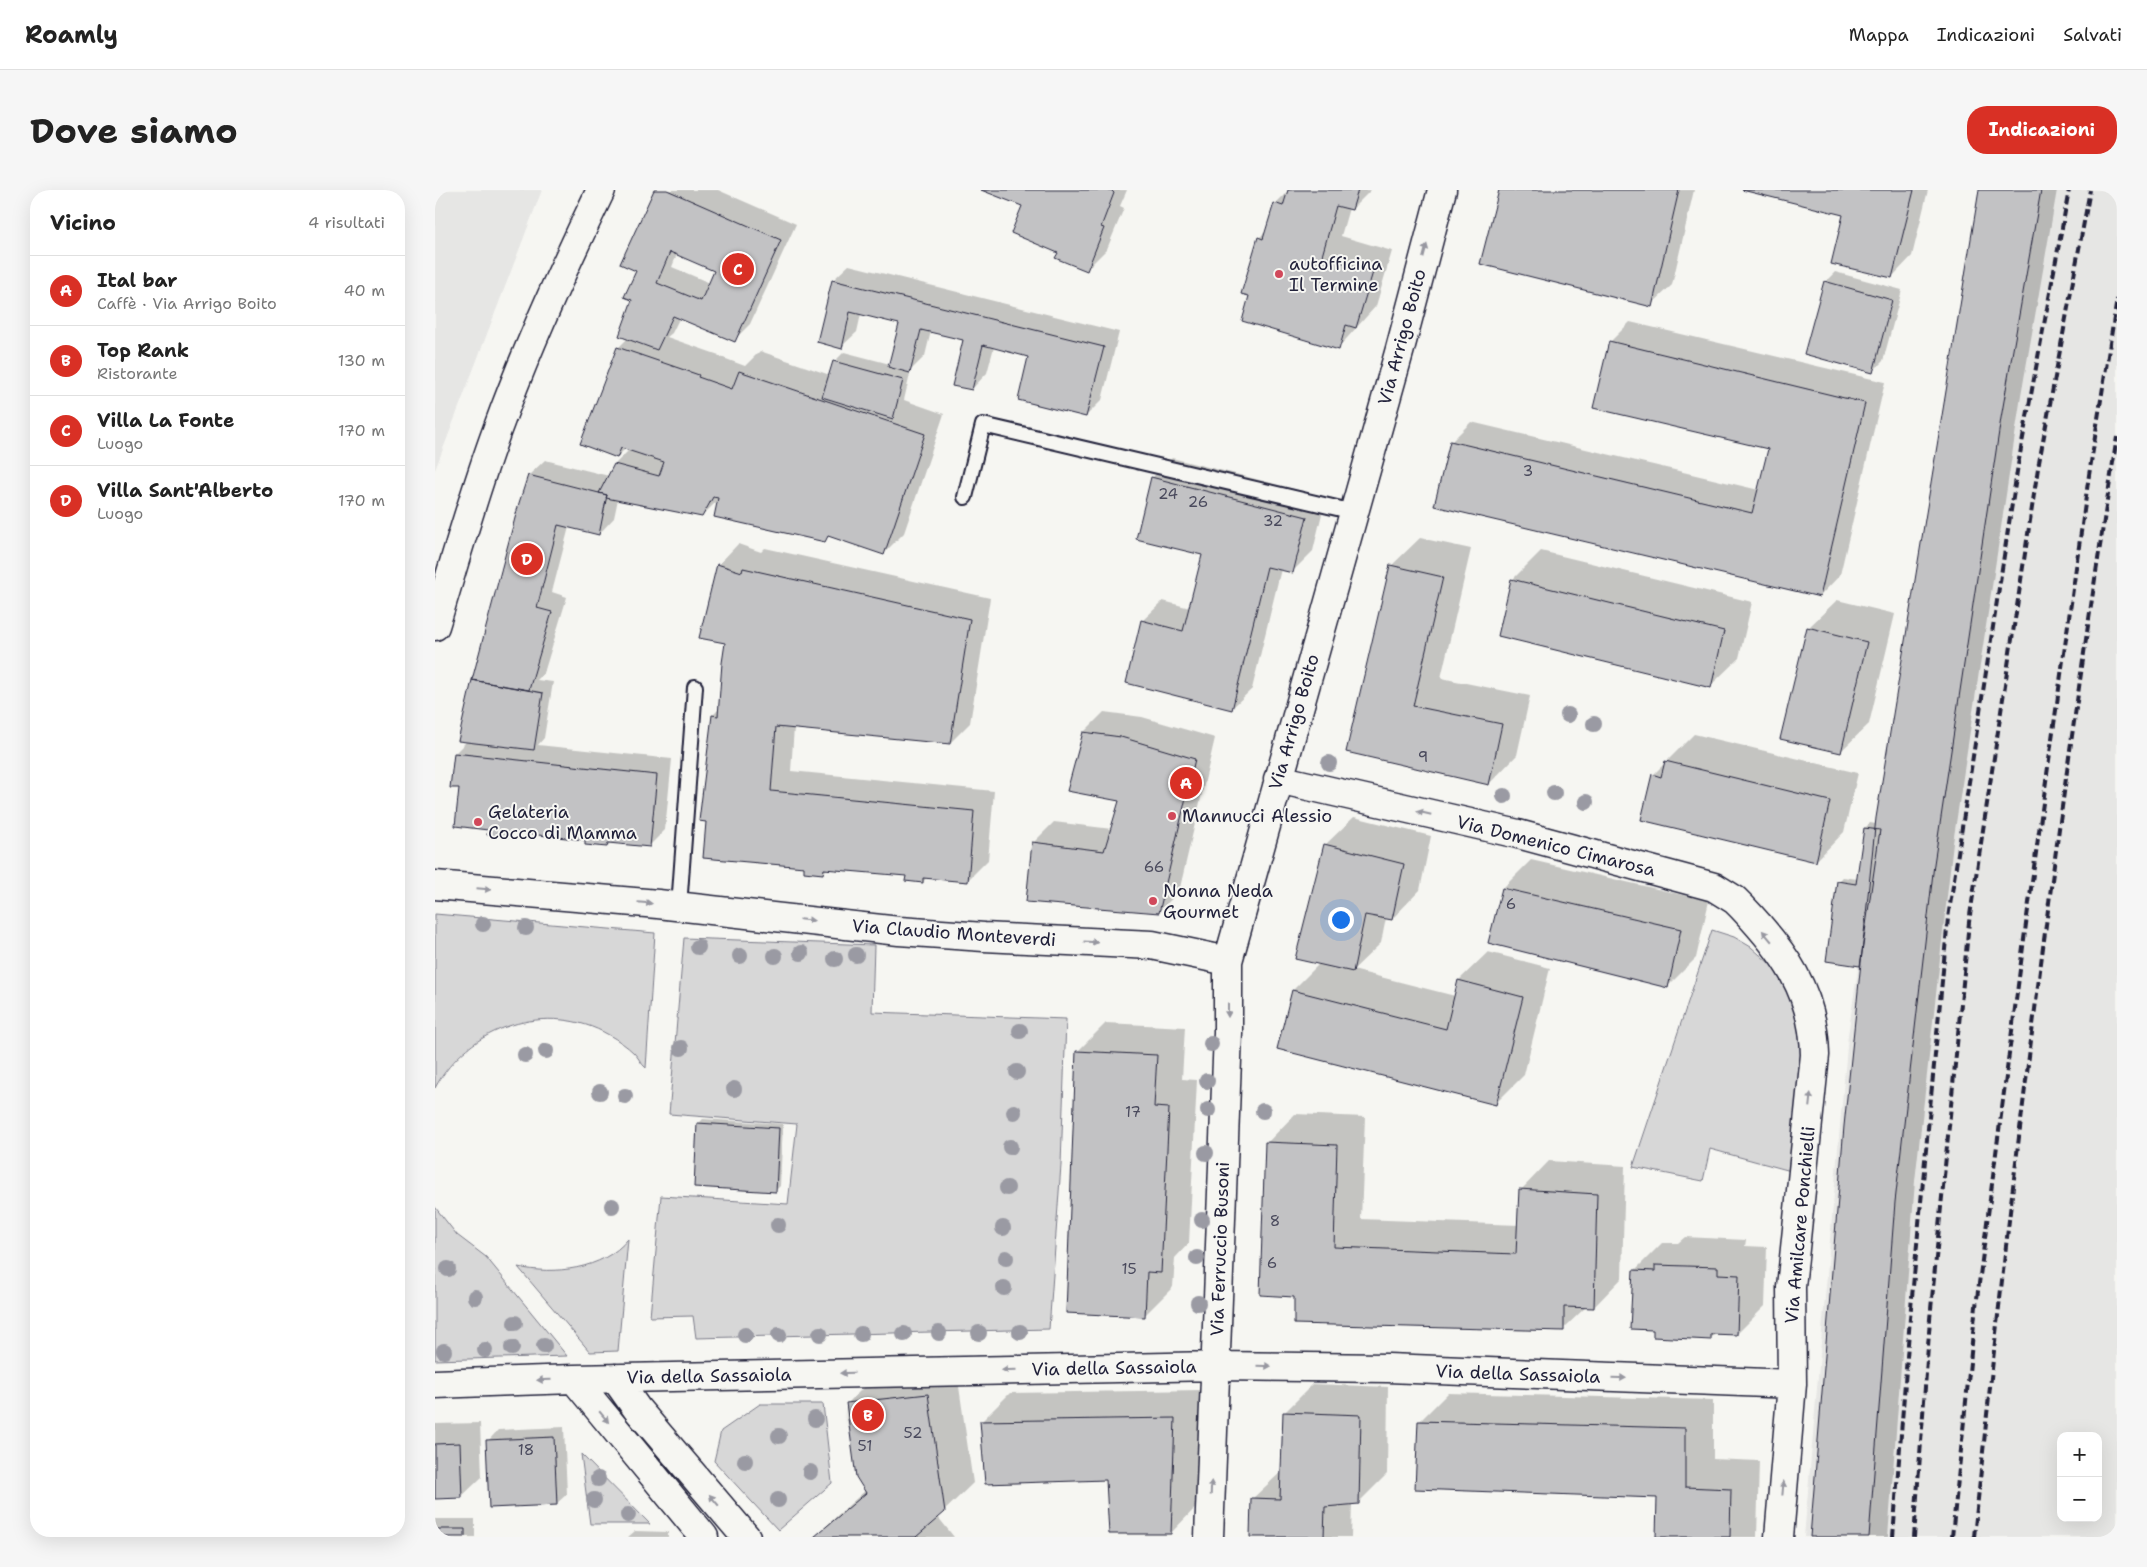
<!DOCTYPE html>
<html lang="it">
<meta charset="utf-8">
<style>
body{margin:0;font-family:"Shantell Sans",sans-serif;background:#f6f6f6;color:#222}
.controls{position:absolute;right:15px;bottom:15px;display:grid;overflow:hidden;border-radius:10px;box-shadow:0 5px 20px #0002}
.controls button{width:45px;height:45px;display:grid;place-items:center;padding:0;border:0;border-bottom:1px solid #e0e0e0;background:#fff;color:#222;font:25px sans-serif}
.you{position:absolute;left:905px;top:729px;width:18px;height:18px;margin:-12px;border:4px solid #fff;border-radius:50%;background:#1a73e8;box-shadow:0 0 0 8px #1a73e833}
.badge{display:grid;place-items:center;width:32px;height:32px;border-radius:50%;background:#d93025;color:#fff;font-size:16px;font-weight:700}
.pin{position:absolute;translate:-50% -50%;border:2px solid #fff;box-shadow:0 1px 5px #0006}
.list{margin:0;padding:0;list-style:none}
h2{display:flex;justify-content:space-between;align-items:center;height:65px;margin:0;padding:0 20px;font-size:21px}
h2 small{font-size:16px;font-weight:400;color:#767676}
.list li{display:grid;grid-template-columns:32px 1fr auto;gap:15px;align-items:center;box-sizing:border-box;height:70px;padding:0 20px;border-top:1px solid #e0e0e0}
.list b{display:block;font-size:19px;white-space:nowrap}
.list p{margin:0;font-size:16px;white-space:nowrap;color:#767676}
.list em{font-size:16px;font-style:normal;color:#767676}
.map{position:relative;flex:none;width:1682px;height:1347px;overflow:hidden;border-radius:20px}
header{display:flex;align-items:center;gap:30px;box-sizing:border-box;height:70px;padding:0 25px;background:#fff;border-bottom:1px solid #e0e0e0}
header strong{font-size:24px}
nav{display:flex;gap:28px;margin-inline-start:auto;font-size:18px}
.intro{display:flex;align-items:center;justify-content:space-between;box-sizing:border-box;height:120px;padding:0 30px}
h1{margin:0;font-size:35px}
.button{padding:12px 22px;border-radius:20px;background:#d93025;color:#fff;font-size:18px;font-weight:700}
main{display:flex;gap:30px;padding:0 30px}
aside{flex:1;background:#fff;border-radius:20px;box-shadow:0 5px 20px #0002}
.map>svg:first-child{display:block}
.built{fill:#e6e6e4;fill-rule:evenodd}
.green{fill:#d7d7d7;stroke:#7c7c89}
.shadow{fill:#0003;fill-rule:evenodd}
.building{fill:#c2c2c4;stroke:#22223b;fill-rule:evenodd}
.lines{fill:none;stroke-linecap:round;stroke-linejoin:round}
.service-casing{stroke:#22223b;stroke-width:18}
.minor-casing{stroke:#22223b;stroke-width:31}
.secondary-casing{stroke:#22223b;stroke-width:31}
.service{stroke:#f6f6f2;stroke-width:14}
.minor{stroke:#f6f6f2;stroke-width:28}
.secondary{stroke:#f6f6f2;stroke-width:28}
.rail{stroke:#22223b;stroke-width:4;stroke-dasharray:8 4;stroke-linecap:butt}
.tree{fill:#9a9aa3}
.oneway{fill:#9797a0}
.poi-dot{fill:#d1495b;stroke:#f6f6f2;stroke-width:2}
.labels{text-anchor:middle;stroke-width:4;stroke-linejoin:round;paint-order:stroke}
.number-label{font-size:15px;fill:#4a4a5d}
.poi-label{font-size:18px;fill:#22223b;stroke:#f6f6f2;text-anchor:start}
.street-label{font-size:18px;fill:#22223b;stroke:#f6f6f2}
</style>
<header>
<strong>Roamly</strong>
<nav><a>Mappa</a><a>Indicazioni</a><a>Salvati</a></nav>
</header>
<div class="intro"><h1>Dove siamo</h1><a class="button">Indicazioni</a></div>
<main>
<aside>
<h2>Vicino<small>4 risultati</small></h2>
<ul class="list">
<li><span class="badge">A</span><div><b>Ital bar</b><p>Caffè · Via Arrigo Boito</p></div><em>40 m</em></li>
<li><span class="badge">B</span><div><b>Top Rank</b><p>Ristorante</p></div><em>130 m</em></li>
<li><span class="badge">C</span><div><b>Villa La Fonte</b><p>Luogo</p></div><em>170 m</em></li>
<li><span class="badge">D</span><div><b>Villa Sant'Alberto</b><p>Luogo</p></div><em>170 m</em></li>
</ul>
</aside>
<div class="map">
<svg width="1682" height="1347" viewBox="0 0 1682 1347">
<rect width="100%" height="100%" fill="#f6f6f2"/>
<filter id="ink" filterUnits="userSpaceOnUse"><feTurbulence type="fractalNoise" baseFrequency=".02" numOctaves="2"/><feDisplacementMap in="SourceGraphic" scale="10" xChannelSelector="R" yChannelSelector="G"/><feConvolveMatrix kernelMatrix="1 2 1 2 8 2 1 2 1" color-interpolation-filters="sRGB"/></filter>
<g filter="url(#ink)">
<path class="built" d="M 0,0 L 107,0 L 0,280 Z
M 1547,0 L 1682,0 L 1682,1347 L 1369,1347 L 1413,845 L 1519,145 ZM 1626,1246 L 1663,1246 L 1663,1328 L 1626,1328 Z"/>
<path class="green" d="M 0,724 L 220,743 L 211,878 C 206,874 204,868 199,863 C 192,856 183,850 174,845 C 113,810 33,836 0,898 Z
M 1277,740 L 1299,747 L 1316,757 L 1342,780 L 1370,834 L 1356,981 L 1275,959 L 1268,991 L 1198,977 Z
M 249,748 L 439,755 L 437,822 L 631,829 L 626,975 L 614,1139 L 261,1148 L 258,1126 L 215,1127 L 226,1006 L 353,1014 L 362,934 L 234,924 Z
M 0,1017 L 22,1045 L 51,1067 L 132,1166 L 0,1170 Z
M 193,1049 L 183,1161 L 155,1162 L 83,1077 C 118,1085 168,1080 193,1049 Z
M 325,1214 L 388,1214 L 397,1293 L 343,1340 L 279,1271 L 286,1241 Z
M 146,1264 L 215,1334 L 155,1334 Z"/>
<path class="shadow" d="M 220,0 L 283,0 L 361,34 L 315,134 L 299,150 L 245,127 L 237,143 L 232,147 L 284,165 L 283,166 L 310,176 L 325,161 L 395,185 L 399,172 L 409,162 L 455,174 L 465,133 L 426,124 L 422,142 L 406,157 L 383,152 L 398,90 L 414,75 L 684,142 L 667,210 L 651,226 L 595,166 L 559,157 L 552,183 L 537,199 L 530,150 L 496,141 L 490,166 L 476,180 L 469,210 L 509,224 L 469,343 L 449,363 L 395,345 L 389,351 L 284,309 L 267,326 L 183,309 L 179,328 L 164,344 L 134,337 L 117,402 L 132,407 L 109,483 L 102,490 L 118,492 L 109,548 L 103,555 L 237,569 L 230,640 L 214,656 L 176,652 L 172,656 L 151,649 L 79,641 L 74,646 L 54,639 L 25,597 L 20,563 L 32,551 L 38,491 L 85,313 L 94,285 L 110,270 L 174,286 L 180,274 L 195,259 L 191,258 L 182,267 L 183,158 L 193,148 L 203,80 ZM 242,64 L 281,81 L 275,93 L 237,77 Z
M 549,0 L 692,0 L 685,16 L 689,18 L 672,59 L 652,79 L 624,62 L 588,16 Z
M 854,0 L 936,0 L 917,19 L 914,18 L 906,46 L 957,61 L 941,116 L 903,158 L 816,106 L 824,48 L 833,39 L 840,14 Z
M 1065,0 L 1259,0 L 1237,95 L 1216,115 Z
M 1313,0 L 1493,0 L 1477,66 L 1457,87 L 1409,24 Z
M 1545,0 L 1622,0 L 1586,206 L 1518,653 L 1480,991 L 1453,1347 L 1376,1347 L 1427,775 L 1392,770 L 1403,692 L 1408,687 L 1423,689 L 1430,638 L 1435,633 L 1441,634 Z
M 1400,82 L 1467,100 L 1448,171 L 1438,181 L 1390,92 Z
M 1195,132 L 1450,192 L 1405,385 L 1385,406 L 1016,252 L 1036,232 L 1324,300 L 1334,258 L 1175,152 Z
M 737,268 L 891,307 L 878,361 L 857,382 L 846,379 L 817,499 L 796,519 L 707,431 L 728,411 L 755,418 L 769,364 L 717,288 Z
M 985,348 L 1036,359 L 1006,488 L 1095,506 L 1082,565 L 1054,594 L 913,561 L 956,376 Z
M 303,354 L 326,362 L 330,358 L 555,408 L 535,533 L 515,553 L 359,537 L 356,581 L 559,601 L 553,670 L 532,691 L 492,687 L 488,692 L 472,685 L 393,678 L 388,683 L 371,676 L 278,525 L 285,518 L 292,452 L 283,375 Z
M 1106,361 L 1317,412 L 1304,468 L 1275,496 L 1078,389 Z
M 1402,410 L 1460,424 L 1434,534 L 1405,562 L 1373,438 Z
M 669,522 L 707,527 L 780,548 L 744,702 L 723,722 L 599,652 L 619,632 L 677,639 L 685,610 L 649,542 Z
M 1259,544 L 1423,583 L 1409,642 L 1381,671 L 1218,585 Z
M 919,627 L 996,646 L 985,700 L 957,729 L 951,728 L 946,753 L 918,780 L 1020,806 L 1024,790 L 1053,762 L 1115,778 L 1089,885 L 1060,914 L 858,800 L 885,773 L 890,655 Z
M 1096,670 L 1274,711 L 1261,768 L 1232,797 L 1068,698 Z
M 671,833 L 750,837 L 747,889 L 762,890 L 754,1053 L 740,1068 L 738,1097 L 710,1125 L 643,861 Z
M 860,924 L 930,927 L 926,1029 L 1084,1035 L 1086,1000 L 1114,971 L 1190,976 L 1187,1088 L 1159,1117 L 1151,1117 L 1128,1139 L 861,1105 L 832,953 Z
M 268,929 L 348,934 L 345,996 L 340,1001 L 263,934 Z
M 1250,1047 L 1311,1050 L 1310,1056 L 1332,1057 L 1330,1116 L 1302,1144 L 1281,1143 L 1275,1149 L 1219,1139 L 1199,1081 L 1227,1053 L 1243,1053 Z
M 521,1176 L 538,1293 L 503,1327 L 519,1347 L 380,1347 L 404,1324 L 431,1300 L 413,1213 L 441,1185 Z
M 878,1194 L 953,1197 L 952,1284 L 923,1313 L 917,1313 L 916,1347 L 816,1347 L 817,1309 L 847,1281 L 850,1222 Z
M 768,1200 L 764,1314 L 736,1343 L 673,1289 L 546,1232 L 575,1203 Z
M 1013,1203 L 1278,1210 L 1278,1269 L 1324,1271 L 1322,1347 L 1222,1347 L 1224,1307 L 984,1232 Z
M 45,1233 L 47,1287 L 26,1307 L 0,1308 L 0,1234 Z
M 129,1237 L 132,1304 L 121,1314 L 53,1251 L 63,1240 Z
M 0,1329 L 40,1329 L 40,1347 L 0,1347 Z
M 200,1341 L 233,1342 L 233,1347 L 193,1347 Z"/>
<path class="building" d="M 219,0 L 232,0 L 346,50 L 300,152 L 238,126 L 222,160 L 184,146 L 197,110 L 189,107 L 201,81 L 185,74 ZM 235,62 L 279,81 L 266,111 L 222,93 Z
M 546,0 L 676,0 L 679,3 L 666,37 L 669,38 L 652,81 L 620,68 L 623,63 L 576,43 L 587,16 Z
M 853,0 L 923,0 L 917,20 L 901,16 L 887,66 L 938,82 L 921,138 L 911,135 L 904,160 L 807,131 L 814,106 L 806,104 L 823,47 L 828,49 L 839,13 L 848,16 Z
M 1064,0 L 1244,0 L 1217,117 L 1045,74 Z
M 1307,0 L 1479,0 L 1457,88 L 1396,74 L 1408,25 Z
M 1544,0 L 1606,0 L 1566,228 L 1499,674 L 1460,1012 L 1434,1347 L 1375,1347 L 1409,936 L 1441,628 Z
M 397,90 L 669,157 L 651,227 L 583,210 L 593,167 L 548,155 L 537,200 L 517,196 L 528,150 L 486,140 L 475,183 L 453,177 L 464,134 L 415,122 L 407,159 L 382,152 Z
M 1389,91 L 1457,110 L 1438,183 L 1369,164 Z
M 1174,151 L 1430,213 L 1385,407 L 999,316 L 1015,251 L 1317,323 L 1333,259 L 1158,218 Z
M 182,157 L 264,185 L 263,187 L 297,199 L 304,181 L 490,244 L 449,365 L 393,346 L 390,352 L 279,327 L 283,308 L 278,307 L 267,327 L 171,308 L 172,305 L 164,303 L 179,274 L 224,286 L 229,272 L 186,258 L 182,268 L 145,254 Z
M 398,171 L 468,190 L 458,229 L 387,207 Z
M 93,285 L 172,305 L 164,345 L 123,335 L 102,418 L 117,422 L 94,500 L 37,490 L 84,313 Z
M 716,287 L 872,327 L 858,383 L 832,377 L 797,520 L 691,493 L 706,430 L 748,441 L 767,365 L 701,349 Z
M 282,374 L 307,382 L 308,378 L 535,429 L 515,554 L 341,537 L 336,601 L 539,621 L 533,692 L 488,688 L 488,693 L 470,691 L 471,686 L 389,679 L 388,684 L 369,682 L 369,677 L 268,668 L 271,632 L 264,631 L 277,525 L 283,526 L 287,473 L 290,453 L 264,448 Z
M 955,375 L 1008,387 L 978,516 L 1067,534 L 1054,595 L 911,562 Z
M 1076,389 L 1289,441 L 1276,498 L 1063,446 Z
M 1372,437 L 1432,452 L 1406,563 L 1345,549 Z
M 37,490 L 108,503 L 99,560 L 23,551 Z
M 648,542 L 686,547 L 760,569 L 724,723 L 591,712 L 597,652 L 669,661 L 684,611 L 632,601 Z
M 19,563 L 222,585 L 215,657 L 173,653 L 172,657 L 150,655 L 150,650 L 75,642 L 75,647 L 52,645 L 53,640 L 20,636 L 24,598 L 15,598 Z
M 1230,571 L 1395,611 L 1381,672 L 1206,630 L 1217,584 L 1226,587 Z
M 1429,638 L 1445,640 L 1425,776 L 1391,771 L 1402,691 L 1421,694 Z
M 889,654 L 969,674 L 957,730 L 930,725 L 918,782 L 860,769 Z
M 1067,698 L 1246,739 L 1233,798 L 1053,753 Z
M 1023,790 L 1088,807 L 1061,915 L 842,859 L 857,800 L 1011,839 Z
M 641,861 L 722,865 L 719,917 L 734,918 L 726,1083 L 712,1082 L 710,1127 L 631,1123 Z
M 262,933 L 344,938 L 341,1002 L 259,997 Z
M 830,952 L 902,955 L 899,1057 L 1081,1064 L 1084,999 L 1162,1004 L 1159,1118 L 1129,1117 L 1129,1141 L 859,1134 L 859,1107 L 825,1105 Z
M 1220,1075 L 1283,1077 L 1283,1084 L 1304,1085 L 1302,1145 L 1276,1144 L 1276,1150 L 1218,1147 L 1218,1140 L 1195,1139 L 1198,1080 L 1220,1081 Z
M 493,1204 L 510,1322 L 481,1347 L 379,1347 L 431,1303 L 421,1287 L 411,1213 Z
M 848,1222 L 926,1225 L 924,1314 L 890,1317 L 889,1347 L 815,1347 L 816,1308 L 845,1309 Z
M 740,1228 L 736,1344 L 674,1344 L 671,1290 L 550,1294 L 545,1231 Z
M 983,1231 L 1250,1238 L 1250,1297 L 1296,1299 L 1295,1347 L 1221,1347 L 1222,1308 L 980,1299 Z
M 119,1247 L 122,1315 L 54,1318 L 51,1250 Z
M 25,1253 L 27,1308 L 0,1309 L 0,1254 Z
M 0,1339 L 30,1339 L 30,1347 L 0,1347 Z"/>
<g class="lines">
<defs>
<path id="service" d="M 530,307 L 548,235 L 919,322
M 244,717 L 260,497"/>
<path id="minor" d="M 843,589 L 1083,644 L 1279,697 L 1300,710 L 1307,717 C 1349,761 1379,802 1380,865 L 1356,1097 L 1357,1194 L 1344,1347
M 0,695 L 223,714 L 464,741 L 549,747 L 717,755 L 793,771
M 180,1188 L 202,1219 L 311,1347
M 139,1189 L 269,1347
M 0,1194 L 139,1189 L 780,1176 L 953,1178 L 1357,1194
M 774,1347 L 793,843 L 793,771 L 965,159 L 1007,0"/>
<path id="secondary" d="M 0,436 C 20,371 38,305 62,240 C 92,158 128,78 166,0"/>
</defs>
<use href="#service" class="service-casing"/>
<use href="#minor" class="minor-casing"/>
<use href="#secondary" class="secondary-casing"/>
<use href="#service" class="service"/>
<use href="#minor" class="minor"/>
<use href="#secondary" class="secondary"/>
<path class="rail" d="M 1458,1347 L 1475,1128 L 1513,728 L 1583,275 L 1634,0
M 1479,1347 L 1495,1129 L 1534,732 L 1603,278 L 1655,0
M 1517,1347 L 1540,1124 L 1591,734 L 1654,285 L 1682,109
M 1539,1347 C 1577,979 1624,612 1682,247"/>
</g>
<g class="tree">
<circle cx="1133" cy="525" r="8"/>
<circle cx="1159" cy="534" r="8"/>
<circle cx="894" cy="573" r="8"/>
<circle cx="1119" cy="603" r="8"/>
<circle cx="1069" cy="606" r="8"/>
<circle cx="1151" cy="612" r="8"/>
<circle cx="48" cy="734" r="8"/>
<circle cx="91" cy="738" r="8"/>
<circle cx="263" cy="757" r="8"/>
<circle cx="366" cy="763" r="8"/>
<circle cx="421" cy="765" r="8"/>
<circle cx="305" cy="766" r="8"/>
<circle cx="340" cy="766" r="8"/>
<circle cx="400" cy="769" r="8"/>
<circle cx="585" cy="841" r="8"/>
<circle cx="776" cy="854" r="8"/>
<circle cx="246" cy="858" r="8"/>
<circle cx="111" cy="861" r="8"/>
<circle cx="90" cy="865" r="8"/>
<circle cx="582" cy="882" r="8"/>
<circle cx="772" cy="891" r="8"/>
<circle cx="299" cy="899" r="8"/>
<circle cx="165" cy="902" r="8"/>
<circle cx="190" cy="906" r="8"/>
<circle cx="773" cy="920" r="8"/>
<circle cx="828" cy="921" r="8"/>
<circle cx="579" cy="922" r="8"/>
<circle cx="575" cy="957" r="8"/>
<circle cx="771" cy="963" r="8"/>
<circle cx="572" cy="998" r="8"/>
<circle cx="177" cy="1016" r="8"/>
<circle cx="767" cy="1030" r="8"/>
<circle cx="343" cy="1035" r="8"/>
<circle cx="568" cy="1038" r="8"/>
<circle cx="571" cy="1068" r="8"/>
<circle cx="762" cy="1068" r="8"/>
<circle cx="13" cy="1079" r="8"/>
<circle cx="569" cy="1098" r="8"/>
<circle cx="40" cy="1107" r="8"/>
<circle cx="763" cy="1113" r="8"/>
<circle cx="80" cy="1133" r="8"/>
<circle cx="585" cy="1142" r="8"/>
<circle cx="504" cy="1143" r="8"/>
<circle cx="544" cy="1143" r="8"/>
<circle cx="385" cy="1144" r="8"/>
<circle cx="426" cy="1144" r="8"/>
<circle cx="469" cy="1144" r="8"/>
<circle cx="310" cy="1145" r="8"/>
<circle cx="344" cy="1145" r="8"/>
<circle cx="109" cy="1156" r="8"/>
<circle cx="77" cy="1158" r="8"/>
<circle cx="50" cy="1160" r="8"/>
<circle cx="9" cy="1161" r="8"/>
<circle cx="380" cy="1229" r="8"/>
<circle cx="344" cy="1246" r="8"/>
<circle cx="310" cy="1271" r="8"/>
<circle cx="375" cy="1282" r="8"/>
<circle cx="163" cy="1289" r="8"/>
<circle cx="159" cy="1310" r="8"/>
<circle cx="343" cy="1310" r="8"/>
<circle cx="193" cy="1325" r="8"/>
</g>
<defs><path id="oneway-solid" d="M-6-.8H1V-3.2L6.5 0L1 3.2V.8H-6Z" transform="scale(1.25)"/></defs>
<g class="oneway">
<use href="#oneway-solid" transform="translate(990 61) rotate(-75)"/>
<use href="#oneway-solid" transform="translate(989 623) rotate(-167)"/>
<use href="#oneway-solid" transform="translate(49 699) rotate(5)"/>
<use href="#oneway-solid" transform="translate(210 713) rotate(5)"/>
<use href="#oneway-solid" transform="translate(372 730) rotate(6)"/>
<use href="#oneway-solid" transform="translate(1332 746) rotate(-130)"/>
<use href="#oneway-solid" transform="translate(656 752) rotate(3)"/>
<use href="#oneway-solid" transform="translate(793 820) rotate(90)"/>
<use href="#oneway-solid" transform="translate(1375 910) rotate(-84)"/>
<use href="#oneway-solid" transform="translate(829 1176) rotate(1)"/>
<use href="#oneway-solid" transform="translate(574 1180) rotate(179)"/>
<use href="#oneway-solid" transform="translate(412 1183) rotate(178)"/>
<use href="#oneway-solid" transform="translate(1184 1188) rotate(2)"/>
<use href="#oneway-solid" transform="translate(109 1190) rotate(178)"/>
<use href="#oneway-solid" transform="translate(169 1227) rotate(50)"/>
<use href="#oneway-solid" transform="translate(776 1298) rotate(-88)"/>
<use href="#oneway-solid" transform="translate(1348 1298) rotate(-85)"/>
<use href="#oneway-solid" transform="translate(279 1310) rotate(-130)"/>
</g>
</g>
<g class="poi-dot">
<circle cx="844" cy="84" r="5"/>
<circle cx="737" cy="626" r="5"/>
<circle cx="43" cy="632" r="5"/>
<circle cx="718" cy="711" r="5"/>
</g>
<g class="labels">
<g class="number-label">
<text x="1093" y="286">3</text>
<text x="733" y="309">24</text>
<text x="763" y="317">26</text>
<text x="838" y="336">32</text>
<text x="988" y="572">9</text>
<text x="719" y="682">66</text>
<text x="1076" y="719">6</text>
<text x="698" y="927">17</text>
<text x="840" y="1036">8</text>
<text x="837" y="1078">6</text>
<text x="694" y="1084">15</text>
<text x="478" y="1248">52</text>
<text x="430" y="1261">51</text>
<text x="91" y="1265">18</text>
</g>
<g class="poi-label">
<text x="854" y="80">autofficina<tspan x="854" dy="21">Il Termine</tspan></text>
<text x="53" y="628">Gelateria<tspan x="53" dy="21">Cocco di Mamma</tspan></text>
<text x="747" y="632">Mannucci Alessio</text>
<text x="728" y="707">Nonna Neda<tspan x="728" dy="21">Gourmet</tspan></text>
</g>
<g class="street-label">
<text transform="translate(967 147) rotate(-75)" y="6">Via Arrigo Boito</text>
<text transform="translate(859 532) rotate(-74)" y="6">Via Arrigo Boito</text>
<text transform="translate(1121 656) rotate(14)" y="6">Via Domenico Cimarosa</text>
<text transform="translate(519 743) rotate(4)" y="6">Via Claudio Monteverdi</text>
<text transform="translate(1365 1035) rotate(-85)" y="6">Via Amilcare Ponchielli</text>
<text transform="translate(785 1059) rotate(-88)" y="6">Via Ferruccio Busoni</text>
<text transform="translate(679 1178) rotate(-1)" y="6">Via della Sassaiola</text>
<text transform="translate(1083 1184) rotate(2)" y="6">Via della Sassaiola</text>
<text transform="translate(274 1186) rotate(-1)" y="6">Via della Sassaiola</text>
</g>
</g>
</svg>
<div class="controls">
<button>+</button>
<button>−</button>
</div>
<div class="you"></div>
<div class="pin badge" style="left:751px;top:593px">A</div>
<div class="pin badge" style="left:433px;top:1225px">B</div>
<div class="pin badge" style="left:303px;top:79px">C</div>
<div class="pin badge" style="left:92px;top:369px">D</div>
</div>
</main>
